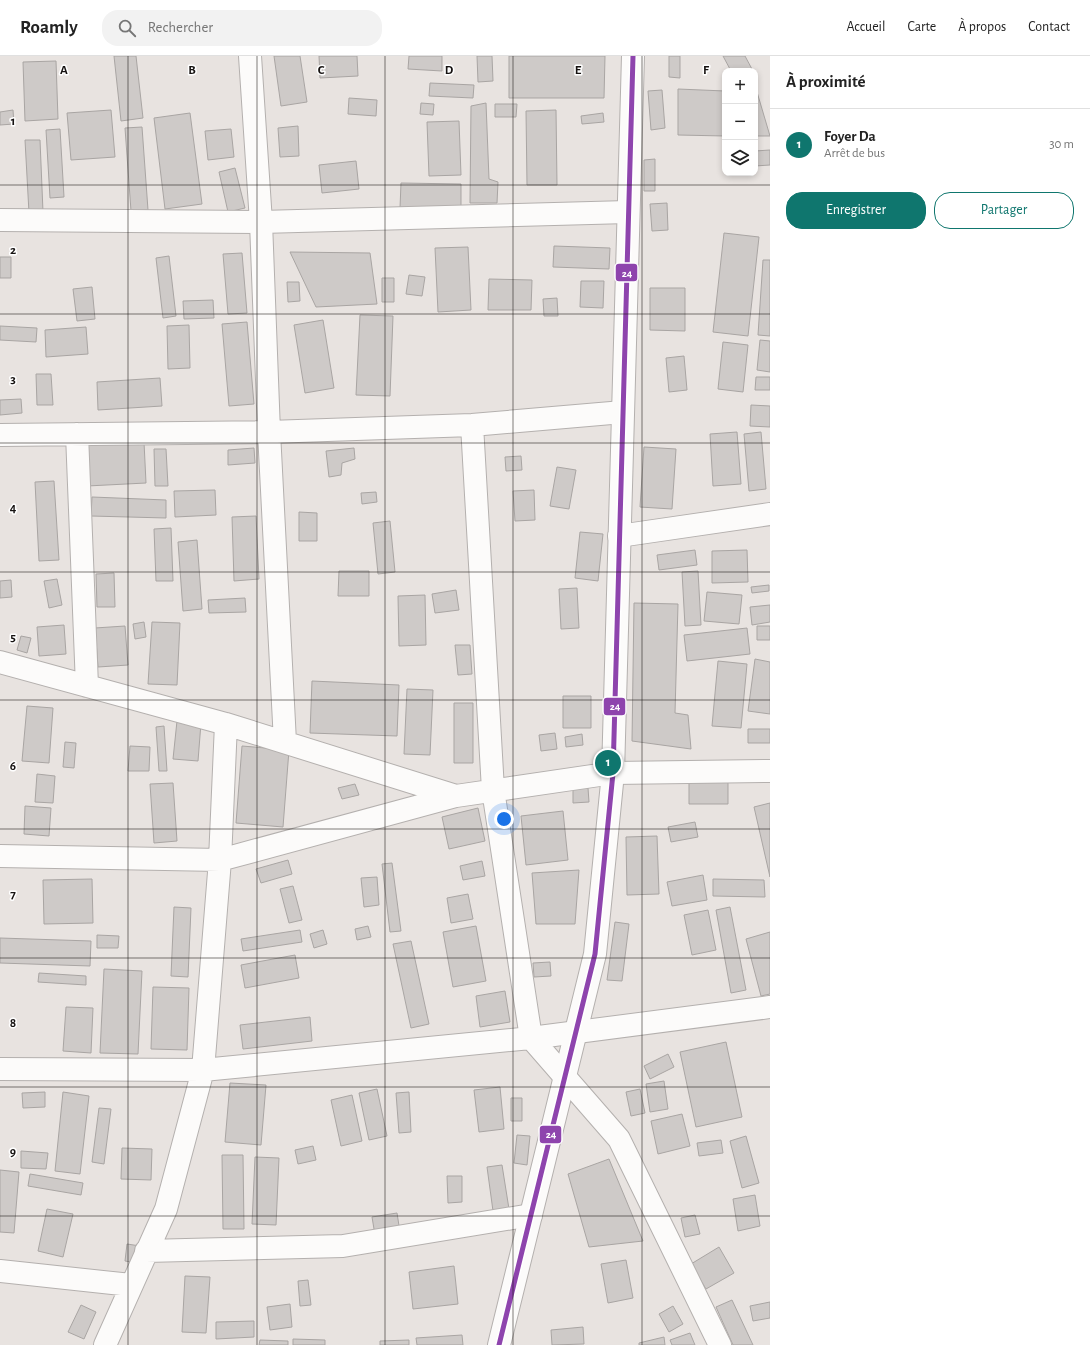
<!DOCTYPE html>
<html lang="fr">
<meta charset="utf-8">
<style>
body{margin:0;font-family:"Alegreya Sans",sans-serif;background:#f2f2f2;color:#222}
.controls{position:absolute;right:12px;top:12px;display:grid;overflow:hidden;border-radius:8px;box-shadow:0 2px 6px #0003}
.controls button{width:36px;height:36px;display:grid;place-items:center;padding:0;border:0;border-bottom:1px solid #e0e0e0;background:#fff;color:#222;font:20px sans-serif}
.you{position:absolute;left:504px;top:763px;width:14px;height:14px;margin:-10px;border:3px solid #fff;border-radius:50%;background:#1a73e8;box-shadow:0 0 0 6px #1a73e833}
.badge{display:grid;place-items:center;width:26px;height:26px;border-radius:50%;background:#0f766e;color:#fff;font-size:13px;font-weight:700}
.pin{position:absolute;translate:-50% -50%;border:2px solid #fff;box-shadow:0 1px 4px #0006}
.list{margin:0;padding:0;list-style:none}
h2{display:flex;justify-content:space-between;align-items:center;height:52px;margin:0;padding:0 16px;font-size:17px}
h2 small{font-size:13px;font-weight:400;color:#767676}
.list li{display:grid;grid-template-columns:26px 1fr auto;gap:12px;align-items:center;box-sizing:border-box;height:72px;padding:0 16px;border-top:1px solid #e0e0e0}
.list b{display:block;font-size:15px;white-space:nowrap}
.list p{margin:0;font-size:13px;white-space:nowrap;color:#767676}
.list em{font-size:13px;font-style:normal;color:#767676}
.actions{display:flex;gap:8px;padding:12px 16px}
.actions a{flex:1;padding:9px 0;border:1px solid #0f766e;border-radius:16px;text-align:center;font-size:14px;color:#0f766e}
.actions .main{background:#0f766e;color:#fff}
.icon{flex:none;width:22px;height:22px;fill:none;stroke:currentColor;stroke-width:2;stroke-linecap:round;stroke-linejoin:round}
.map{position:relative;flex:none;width:770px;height:1289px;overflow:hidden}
header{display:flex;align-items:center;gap:24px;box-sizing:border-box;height:56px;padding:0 20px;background:#fff;border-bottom:1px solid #e0e0e0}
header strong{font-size:19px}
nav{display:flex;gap:22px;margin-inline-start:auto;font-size:14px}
.search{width:280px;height:36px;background:#f2f2f2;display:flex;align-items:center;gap:10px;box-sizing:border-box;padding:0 14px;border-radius:16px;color:#767676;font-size:15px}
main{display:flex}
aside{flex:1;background:#fff}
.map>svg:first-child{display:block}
.building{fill:#cecac8;stroke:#a9a5a3}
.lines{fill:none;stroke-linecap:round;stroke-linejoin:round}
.street-casing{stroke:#b4b0ae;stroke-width:24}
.secondary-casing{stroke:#b4b0ae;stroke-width:24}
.street{stroke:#fcfbfa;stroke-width:22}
.secondary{stroke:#fcfbfa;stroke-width:22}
.bus-1-casing{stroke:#fff;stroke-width:8}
.bus-1{stroke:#8e44ad;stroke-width:5}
.grid{fill:none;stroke:#161211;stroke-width:1;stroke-opacity:0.55}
.grid-label{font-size:13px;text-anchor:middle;font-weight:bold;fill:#161211;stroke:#fff;stroke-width:3;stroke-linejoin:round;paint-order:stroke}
.line-badge{stroke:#fff;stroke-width:1.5}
.badge-label{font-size:11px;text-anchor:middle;font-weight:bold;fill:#fff}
</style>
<header>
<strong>Roamly</strong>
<div class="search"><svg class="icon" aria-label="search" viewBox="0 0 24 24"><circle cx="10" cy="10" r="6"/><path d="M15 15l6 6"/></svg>Rechercher</div>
<nav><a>Accueil</a><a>Carte</a><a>À propos</a><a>Contact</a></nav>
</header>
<main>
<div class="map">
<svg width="770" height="1289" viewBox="0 0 770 1289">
<rect width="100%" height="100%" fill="#e8e3e0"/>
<path class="building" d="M 114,0 L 136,0 L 143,62 L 121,65 Z
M 274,0 L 300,0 L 307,46 L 281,50 Z
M 319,0 L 357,0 L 358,20 L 320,22 Z
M 409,0 L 442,0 L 442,15 L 408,13 Z
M 477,0 L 492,0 L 493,25 L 478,26 Z
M 509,0 L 605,0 L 604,42 L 509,42 Z
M 669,0 L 680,0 L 680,22 L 669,21 Z
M 723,0 L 745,0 L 753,15 L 731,15 Z
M 56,5 L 58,63 L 25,65 L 23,6 Z
M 430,27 L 474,29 L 473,42 L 429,40 Z
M 678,33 L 725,35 L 725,80 L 678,79 Z
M 662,34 L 665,72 L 651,74 L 648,35 Z
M 755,36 L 757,36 L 770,80 L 755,80 Z
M 349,42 L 377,44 L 376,60 L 348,58 Z
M 421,47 L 434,48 L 433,59 L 420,58 Z
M 486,47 L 489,123 L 498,126 L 497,147 L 470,147 L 471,50 Z
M 495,48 L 517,48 L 516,61 L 495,61 Z
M 13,54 L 14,68 L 0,69 L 0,56 Z
M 111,54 L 115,101 L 71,104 L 67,57 Z
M 556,54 L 557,129 L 527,129 L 526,55 Z
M 190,57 L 202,148 L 165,153 L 154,62 Z
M 603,57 L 604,66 L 582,68 L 581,60 Z
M 459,65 L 461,119 L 429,120 L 427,66 Z
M 298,70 L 299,100 L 280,101 L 278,72 Z
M 142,71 L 148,154 L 131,155 L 125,72 Z
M 60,73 L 64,141 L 50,142 L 46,74 Z
M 231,73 L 234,101 L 208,104 L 205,75 Z
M 25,84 L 40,84 L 43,156 L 29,157 Z
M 770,94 L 770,109 L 755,110 L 755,95 Z
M 655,103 L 655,135 L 644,135 L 644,104 Z
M 356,105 L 359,133 L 322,137 L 319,109 Z
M 235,112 L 245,152 L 228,156 L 219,116 Z
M 401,127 L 461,128 L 461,152 L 400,152 Z
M 667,147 L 668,174 L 652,175 L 650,148 Z
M 724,177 L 759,181 L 748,280 L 713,276 Z
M 554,190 L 610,192 L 609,213 L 553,211 Z
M 468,191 L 471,254 L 438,256 L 435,192 Z
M 290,196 L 370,197 L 377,248 L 316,251 Z
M 242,197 L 247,257 L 228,258 L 223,198 Z
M 169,200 L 176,260 L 163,262 L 156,202 Z
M 0,201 L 11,201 L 11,222 L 0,222 Z
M 763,204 L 770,204 L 770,280 L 758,279 Z
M 409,219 L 425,221 L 422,240 L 406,238 Z
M 382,222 L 394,222 L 394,246 L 382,246 Z
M 489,223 L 532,224 L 531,254 L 488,254 Z
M 581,225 L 604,225 L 603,252 L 580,251 Z
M 287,226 L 299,226 L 300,245 L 288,246 Z
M 92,231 L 95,263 L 77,265 L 73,233 Z
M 650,232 L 685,232 L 685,275 L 650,274 Z
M 557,242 L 558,260 L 544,260 L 543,243 Z
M 213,244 L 214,262 L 184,263 L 183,245 Z
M 360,259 L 393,260 L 390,340 L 356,339 Z
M 323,264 L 334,332 L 305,337 L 294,269 Z
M 247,266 L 254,348 L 229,350 L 222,268 Z
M 189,269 L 190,312 L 168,313 L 167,270 Z
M 0,270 L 37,272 L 36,286 L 0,284 Z
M 86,271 L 88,298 L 46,301 L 45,274 Z
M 760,284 L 770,285 L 770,316 L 757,314 Z
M 723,286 L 748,289 L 743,336 L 718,333 Z
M 684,300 L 687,334 L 669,336 L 666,302 Z
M 36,318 L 51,318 L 53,349 L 37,349 Z
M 756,321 L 770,321 L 770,334 L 755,334 Z
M 160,322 L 162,350 L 98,354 L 97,326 Z
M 21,343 L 22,357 L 0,359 L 0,344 Z
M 751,349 L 770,350 L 770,371 L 750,370 Z
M 737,376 L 741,428 L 713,430 L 710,378 Z
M 761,376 L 766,433 L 749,435 L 744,378 Z
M 144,386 L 146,427 L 87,430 L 85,389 Z
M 644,391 L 676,393 L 672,453 L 640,451 Z
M 254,392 L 255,407 L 228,409 L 228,394 Z
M 354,392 L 355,403 L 342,407 L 341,419 L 329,421 L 326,395 Z
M 154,393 L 166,393 L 168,430 L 155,430 Z
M 521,400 L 522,414 L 506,415 L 505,401 Z
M 557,411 L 576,414 L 569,453 L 550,450 Z
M 54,425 L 59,504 L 39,505 L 35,426 Z
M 215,434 L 216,459 L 175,461 L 174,435 Z
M 534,434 L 535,464 L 515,465 L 513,435 Z
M 376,436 L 377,446 L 362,448 L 361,437 Z
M 92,441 L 166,444 L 166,462 L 91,460 Z
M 299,456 L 317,457 L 317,485 L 299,485 Z
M 256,460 L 259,523 L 234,525 L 232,461 Z
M 390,465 L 395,516 L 378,518 L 373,467 Z
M 171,472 L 173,525 L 156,525 L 154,473 Z
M 580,476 L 603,478 L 598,525 L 575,522 Z
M 197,484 L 202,553 L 183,555 L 178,486 Z
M 695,494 L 697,509 L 659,514 L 657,499 Z
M 747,494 L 748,526 L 712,527 L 712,495 Z
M 339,515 L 369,515 L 369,540 L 338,540 Z
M 698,515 L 701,569 L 685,570 L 682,516 Z
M 114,517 L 115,551 L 97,551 L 96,518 Z
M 57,523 L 62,549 L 49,552 L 44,525 Z
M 11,524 L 12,541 L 0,542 L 0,525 Z
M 769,529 L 769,535 L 752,537 L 751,531 Z
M 577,532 L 579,572 L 561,573 L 559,533 Z
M 456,534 L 459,554 L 435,557 L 432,538 Z
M 707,536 L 742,539 L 739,568 L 704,565 Z
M 425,539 L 426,589 L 399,590 L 398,540 Z
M 245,542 L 246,556 L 209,557 L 208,544 Z
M 634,547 L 678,548 L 675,657 L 688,659 L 691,693 L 632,685 Z
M 770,549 L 770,566 L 752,569 L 750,551 Z
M 144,566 L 146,581 L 135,583 L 133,568 Z
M 152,566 L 180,567 L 177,629 L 148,628 Z
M 64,569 L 66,598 L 39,600 L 37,571 Z
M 125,570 L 128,609 L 98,611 L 95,572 Z
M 757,570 L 770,570 L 770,584 L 757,584 Z
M 747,572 L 750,598 L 687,605 L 684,579 Z
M 21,580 L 31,582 L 27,597 L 17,594 Z
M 455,589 L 470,589 L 472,618 L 458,619 Z
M 755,603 L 770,606 L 770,658 L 748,655 Z
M 718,605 L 747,608 L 741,672 L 712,670 Z
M 312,625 L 399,629 L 397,680 L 310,677 Z
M 407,633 L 433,634 L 430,699 L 404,698 Z
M 563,640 L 591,640 L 591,672 L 563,672 Z
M 454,647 L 473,647 L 473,707 L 454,707 Z
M 27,650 L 53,652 L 49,707 L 22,705 Z
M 177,665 L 201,667 L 198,705 L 173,703 Z
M 164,670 L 167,715 L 159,715 L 156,671 Z
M 748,673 L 770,673 L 770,687 L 748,687 Z
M 555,677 L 557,693 L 541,695 L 539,679 Z
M 582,678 L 583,689 L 566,691 L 565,681 Z
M 65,686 L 76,687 L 74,712 L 63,711 Z
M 130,690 L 150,691 L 149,715 L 128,715 Z
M 242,690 L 289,694 L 283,771 L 236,767 Z
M 37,718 L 55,720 L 53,747 L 35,746 Z
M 689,725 L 728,725 L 728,748 L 689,748 Z
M 173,727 L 177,785 L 154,787 L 150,728 Z
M 355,728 L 359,739 L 342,743 L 338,732 Z
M 588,732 L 589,746 L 573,747 L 573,733 Z
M 770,747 L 770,821 L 754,751 Z
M 25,750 L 51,752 L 49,780 L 24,778 Z
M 478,752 L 485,785 L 449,793 L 442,761 Z
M 563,755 L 568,804 L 526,809 L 521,760 Z
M 695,766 L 698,781 L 671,786 L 668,771 Z
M 657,780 L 659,838 L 627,839 L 626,781 Z
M 288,804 L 292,818 L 261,827 L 256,813 Z
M 482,805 L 485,820 L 463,824 L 460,810 Z
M 392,807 L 401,875 L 390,876 L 382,808 Z
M 579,814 L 575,868 L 536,868 L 532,817 Z
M 703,819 L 707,844 L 672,850 L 667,826 Z
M 377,821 L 379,849 L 364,851 L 361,822 Z
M 92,823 L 93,867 L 44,868 L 43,824 Z
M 713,823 L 764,824 L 765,841 L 713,840 Z
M 293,830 L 302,864 L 289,867 L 280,833 Z
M 468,838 L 473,863 L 451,867 L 447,842 Z
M 174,851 L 191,852 L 188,921 L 171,920 Z
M 730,851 L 746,934 L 731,937 L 716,854 Z
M 708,854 L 716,894 L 692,899 L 684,859 Z
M 615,866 L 629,868 L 622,925 L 607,924 Z
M 368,870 L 371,881 L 357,884 L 355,873 Z
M 476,870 L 486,925 L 453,931 L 443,876 Z
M 300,874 L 302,886 L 243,895 L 241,883 Z
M 323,874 L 327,888 L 314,892 L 310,878 Z
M 770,876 L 770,938 L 761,940 L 746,883 Z
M 97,879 L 119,880 L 118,892 L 97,892 Z
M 0,882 L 91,885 L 90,910 L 0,907 Z
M 411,885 L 429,968 L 411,972 L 393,888 Z
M 295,899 L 299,922 L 245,932 L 241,909 Z
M 550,906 L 551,920 L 534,921 L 533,907 Z
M 104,913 L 142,915 L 138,998 L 100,997 Z
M 39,917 L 86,920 L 86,929 L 38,926 Z
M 153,931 L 189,932 L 187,994 L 151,993 Z
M 505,935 L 510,966 L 480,971 L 476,940 Z
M 66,951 L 93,952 L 91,997 L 63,995 Z
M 310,961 L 312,985 L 243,993 L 240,969 Z
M 726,986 L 742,1061 L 696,1071 L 680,996 Z
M 668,998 L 674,1011 L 650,1023 L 644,1010 Z
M 664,1025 L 668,1053 L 650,1056 L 646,1028 Z
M 230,1027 L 266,1029 L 261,1089 L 225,1086 Z
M 500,1031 L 504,1073 L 479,1076 L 474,1034 Z
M 377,1033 L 387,1080 L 369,1084 L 359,1037 Z
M 640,1033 L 645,1057 L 631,1060 L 626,1036 Z
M 45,1036 L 45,1051 L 23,1052 L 22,1037 Z
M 63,1036 L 89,1040 L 80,1118 L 55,1115 Z
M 409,1036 L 411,1076 L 399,1077 L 396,1037 Z
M 352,1039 L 362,1085 L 341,1090 L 331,1044 Z
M 511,1042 L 522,1042 L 522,1065 L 511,1065 Z
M 99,1052 L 111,1053 L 104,1108 L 92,1106 Z
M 682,1058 L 690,1090 L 658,1098 L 651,1065 Z
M 517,1079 L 530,1080 L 527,1109 L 514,1107 Z
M 746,1080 L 759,1127 L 742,1132 L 730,1085 Z
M 721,1084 L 723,1097 L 699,1100 L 697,1087 Z
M 313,1090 L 316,1104 L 298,1108 L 295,1094 Z
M 122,1092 L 152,1093 L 151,1124 L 121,1123 Z
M 21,1095 L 48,1097 L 46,1113 L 21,1112 Z
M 222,1099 L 243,1099 L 244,1173 L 223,1173 Z
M 255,1101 L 279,1102 L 276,1169 L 252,1168 Z
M 609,1103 L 643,1185 L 589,1191 L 568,1118 Z
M 502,1109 L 509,1153 L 493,1155 L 487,1111 Z
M 0,1114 L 19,1116 L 14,1177 L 0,1176 Z
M 30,1118 L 83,1127 L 81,1139 L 28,1130 Z
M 447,1120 L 462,1120 L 462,1146 L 448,1147 Z
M 755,1139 L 760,1170 L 738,1175 L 733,1143 Z
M 47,1153 L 73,1158 L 63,1201 L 38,1195 Z
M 397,1157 L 400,1176 L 375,1179 L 372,1161 Z
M 695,1159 L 700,1178 L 685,1181 L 681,1162 Z
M 127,1188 L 140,1190 L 138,1207 L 125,1205 Z
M 719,1191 L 734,1217 L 706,1233 L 691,1208 Z
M 626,1204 L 633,1242 L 608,1247 L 601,1208 Z
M 454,1210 L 458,1248 L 413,1253 L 409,1216 Z
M 185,1220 L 210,1221 L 206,1277 L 182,1276 Z
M 308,1224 L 311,1249 L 300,1250 L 298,1225 Z
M 732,1244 L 753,1289 L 733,1289 L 716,1251 Z
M 770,1246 L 770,1262 L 753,1265 L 750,1250 Z
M 290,1248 L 292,1271 L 270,1274 L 267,1251 Z
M 81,1249 L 96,1256 L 84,1283 L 68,1276 Z
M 673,1250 L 683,1268 L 669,1276 L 659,1258 Z
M 254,1265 L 254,1281 L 216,1283 L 216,1266 Z
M 583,1271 L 584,1288 L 552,1289 L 551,1274 Z
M 690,1277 L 695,1289 L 672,1289 L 670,1284 Z
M 462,1279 L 463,1289 L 417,1289 L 416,1282 Z
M 664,1281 L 665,1289 L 639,1289 L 639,1287 Z
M 293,1283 L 325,1284 L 325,1289 L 293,1289 Z
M 260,1284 L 288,1285 L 288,1289 L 259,1289 Z
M 409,1284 L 409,1289 L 380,1289 L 380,1285 Z"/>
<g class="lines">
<defs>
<path id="street" d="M 250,0 L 261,166 L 269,376 L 285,686
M 0,164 L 261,166 L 628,156
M 472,369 L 493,734 L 531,982 L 619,1083 L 720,1289
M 77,378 L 87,630
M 0,379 L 269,376 L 472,369 L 623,356
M 619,480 L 770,458
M 0,606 L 226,668 L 456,740 L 613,717 L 770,715
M 0,800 L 220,804 L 456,740
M 0,1013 L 203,1014 L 531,982 L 770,951
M 146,1195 L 343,1190 L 531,1159
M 0,1215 L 131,1229
M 105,1289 L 166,1153 L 203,1014 L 220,804 L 226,668"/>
<path id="secondary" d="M 499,1289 L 595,898 L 613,717 L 633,0"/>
</defs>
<use href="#street" class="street-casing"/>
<use href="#secondary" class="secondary-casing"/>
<use href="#street" class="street"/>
<use href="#secondary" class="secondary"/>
<defs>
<path id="bus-1" d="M 499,1289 L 595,898 L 613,717 L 633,0"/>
</defs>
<use href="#bus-1" class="bus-1-casing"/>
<use href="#bus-1" class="bus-1"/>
</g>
<path class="grid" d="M 128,0 L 128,1289M 257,0 L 257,1289M 385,0 L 385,1289M 513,0 L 513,1289M 642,0 L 642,1289M 0,129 L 770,129M 0,258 L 770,258M 0,387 L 770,387M 0,516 L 770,516M 0,644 L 770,644M 0,773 L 770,773M 0,902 L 770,902M 0,1031 L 770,1031M 0,1160 L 770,1160"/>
<g class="grid-label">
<text x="64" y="18">A</text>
<text x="192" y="18">B</text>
<text x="321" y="18">C</text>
<text x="449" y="18">D</text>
<text x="578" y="18">E</text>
<text x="706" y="18">F</text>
<text x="13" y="69">1</text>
<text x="13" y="198">2</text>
<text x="13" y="327">3</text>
<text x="13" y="456">4</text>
<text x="13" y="585">5</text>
<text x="13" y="714">6</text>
<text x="13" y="842">7</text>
<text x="13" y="971">8</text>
<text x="13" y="1100">9</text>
</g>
<g class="line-badge">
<rect x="615" y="207" width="23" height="19" rx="4" fill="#8e44ad"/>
<rect x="603" y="641" width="23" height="19" rx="4" fill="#8e44ad"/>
<rect x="539" y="1069" width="23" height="19" rx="4" fill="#8e44ad"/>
</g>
<g class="badge-label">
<text x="627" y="221">24</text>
<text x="615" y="654">24</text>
<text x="551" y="1082">24</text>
</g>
</svg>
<div class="controls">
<button>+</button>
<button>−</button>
<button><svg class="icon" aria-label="layers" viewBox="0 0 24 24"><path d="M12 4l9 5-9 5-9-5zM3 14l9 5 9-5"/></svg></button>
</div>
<div class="you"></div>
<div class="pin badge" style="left:608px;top:707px">1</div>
</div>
<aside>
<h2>À proximité<small></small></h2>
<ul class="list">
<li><span class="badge">1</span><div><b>Foyer Da</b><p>Arrêt de bus</p></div><em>30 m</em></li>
</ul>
<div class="actions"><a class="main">Enregistrer</a><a>Partager</a></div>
</aside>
</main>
